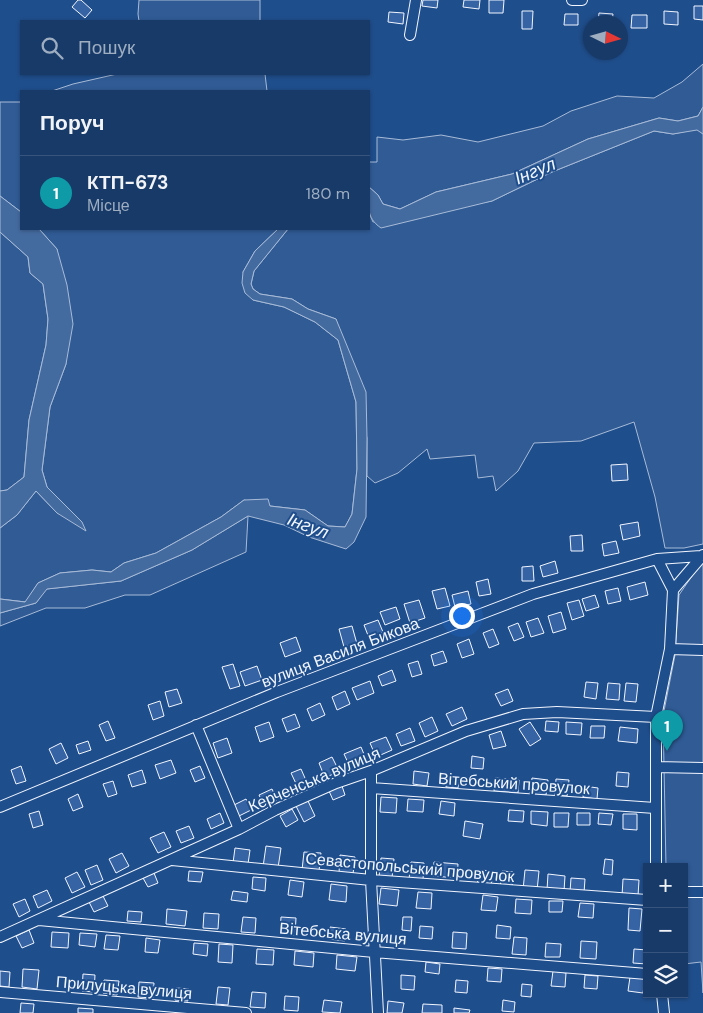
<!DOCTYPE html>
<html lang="uk">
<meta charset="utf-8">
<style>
body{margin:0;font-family:"DM Sans",sans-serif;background:#20416f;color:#f1f3f6}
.controls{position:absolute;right:15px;bottom:15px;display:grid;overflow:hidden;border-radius:0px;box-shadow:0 1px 4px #0004}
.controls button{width:45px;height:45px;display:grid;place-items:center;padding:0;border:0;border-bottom:1px solid #36547d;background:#173a69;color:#f1f3f6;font:25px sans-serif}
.compass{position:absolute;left:583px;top:15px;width:45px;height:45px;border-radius:50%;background:#173a69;box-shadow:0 1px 4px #0004;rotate:95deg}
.you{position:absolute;left:461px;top:615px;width:18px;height:18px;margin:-12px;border:4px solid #fff;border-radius:50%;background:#1a73e8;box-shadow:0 0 0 8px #1a73e833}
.badge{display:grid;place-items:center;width:32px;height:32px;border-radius:50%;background:#ffb74d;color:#fff;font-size:16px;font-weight:700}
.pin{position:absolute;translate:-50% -41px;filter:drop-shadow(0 1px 2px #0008)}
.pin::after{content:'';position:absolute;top:26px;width:18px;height:15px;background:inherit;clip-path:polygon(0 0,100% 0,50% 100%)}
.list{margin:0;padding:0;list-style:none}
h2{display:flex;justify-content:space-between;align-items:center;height:65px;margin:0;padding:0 20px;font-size:21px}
h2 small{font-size:16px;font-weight:400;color:#9eadc0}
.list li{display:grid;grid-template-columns:32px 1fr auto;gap:15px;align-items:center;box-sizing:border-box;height:75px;padding:0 20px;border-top:1px solid #36547d}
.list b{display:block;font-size:19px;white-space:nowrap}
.list p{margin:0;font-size:16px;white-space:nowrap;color:#9eadc0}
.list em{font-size:16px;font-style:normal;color:#9eadc0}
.icon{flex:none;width:28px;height:28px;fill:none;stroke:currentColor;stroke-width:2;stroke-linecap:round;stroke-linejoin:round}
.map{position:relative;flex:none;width:703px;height:1013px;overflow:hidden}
.search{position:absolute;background:#173a69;box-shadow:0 1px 4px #0004;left:20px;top:20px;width:350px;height:55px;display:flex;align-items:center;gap:12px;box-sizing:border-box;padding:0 18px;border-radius:0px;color:#9eadc0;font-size:19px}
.panel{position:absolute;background:#173a69;box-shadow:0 1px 4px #0004;left:20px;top:90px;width:350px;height:140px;border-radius:0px}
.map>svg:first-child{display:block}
.built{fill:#305b95;stroke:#a8bbd7}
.water{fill:#446ba0;stroke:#a8bbd7}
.building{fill:#3563a3;stroke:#f2f6ff}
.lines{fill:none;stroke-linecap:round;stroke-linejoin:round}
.minor-casing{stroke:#f2f6ff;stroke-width:12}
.minor{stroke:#1f4e8c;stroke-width:10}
.labels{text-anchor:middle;stroke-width:4;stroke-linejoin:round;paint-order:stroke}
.street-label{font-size:16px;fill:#f2f6ff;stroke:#1f4e8c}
.water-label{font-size:18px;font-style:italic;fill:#f2f6ff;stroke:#1f4e8c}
</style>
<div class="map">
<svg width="703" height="1013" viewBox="0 0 703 1013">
<rect width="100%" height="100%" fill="#1f4e8c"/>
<path class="built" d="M 139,0 L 260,0 L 260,21 L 139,21 L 138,14 Z
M 703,64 L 703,107 L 698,116 L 678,121 L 659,118 L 588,139 L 512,174 L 436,192 L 400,209 L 383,204 L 378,195 L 369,187 L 369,162 L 377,162 L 377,137 L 403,140 L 441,135 L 478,142 L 543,126 L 571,111 L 617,96 L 654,98 L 682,82 Z
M 117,74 L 265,74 L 267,91 L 52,91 L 73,84 Z
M 0,102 L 21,102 L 21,212 L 0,196 Z
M 697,129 L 703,134 L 703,544 L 684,548 L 665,548 L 655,497 L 634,422 L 581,441 L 534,443 L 518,471 L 496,491 L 493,476 L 478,478 L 475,455 L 430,459 L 427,449 L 398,473 L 375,483 L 367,476 L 367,438 L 336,319 L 308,309 L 292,299 L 260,294 L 253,289 L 251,284 L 254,271 L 288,229 L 369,229 L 369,213 L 373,222 L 492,201 L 552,172 L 654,131 L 673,134 Z
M 39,229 L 278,229 L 255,251 L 243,272 L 253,300 L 284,307 L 315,322 L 338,340 L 356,402 L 357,469 L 352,514 L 345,527 L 328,526 L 305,510 L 270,506 L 244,500 L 221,517 L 156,553 L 124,563 L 111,572 L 92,570 L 60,573 L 38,583 L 26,602 L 0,599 L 0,528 L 17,515 L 36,491 L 57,513 L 82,522 L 47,487 L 42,470 L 50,407 L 66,364 L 57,249 Z
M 0,232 L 28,257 L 30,273 L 43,284 L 48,319 L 46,345 L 29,420 L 24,477 L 7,490 L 0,491 Z
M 248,516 L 246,552 L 150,595 L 125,595 L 85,608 L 46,608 L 0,626 L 0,613 L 36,603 L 46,589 L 121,581 L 192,550 Z
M 703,560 L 703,993 L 701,962 L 684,964 L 684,867 L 666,867 L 663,716 L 675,655 L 679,595 Z"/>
<path class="water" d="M 703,107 L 703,134 L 697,130 L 673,134 L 654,131 L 552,172 L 492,201 L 381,228 C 365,217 369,205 369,187 L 378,195 L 383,204 L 400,209 L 436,192 L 512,174 L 588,139 L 659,118 L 678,121 L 698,116 Z
M 0,196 L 21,212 L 21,229 L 39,229 L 57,249 L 67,285 L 73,324 L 66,364 L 50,407 L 42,470 L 47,487 L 82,522 L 86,531 L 57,513 L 36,491 L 17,515 L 0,528 L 0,491 L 7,490 L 24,477 L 29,420 L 46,345 L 48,319 L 43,284 L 30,273 L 28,257 L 0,232 Z
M 278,229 L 288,229 L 254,271 L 251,284 L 253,289 L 260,294 L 292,299 L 308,309 L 336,319 L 366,392 L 367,438 L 366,517 L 354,542 L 346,549 L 309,537 L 284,525 L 248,516 L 192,550 L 121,581 L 47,589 L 36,603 L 0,613 L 0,599 L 25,602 L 38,583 L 60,573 L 92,570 L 111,572 L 124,563 L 156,553 L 221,517 L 244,500 L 268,499 L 270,506 L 305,510 L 328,526 L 345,527 L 352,514 L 357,469 L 356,402 L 338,340 L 315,322 L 284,307 L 253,300 L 245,293 L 242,283 L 243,272 L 255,251 Z"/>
<path class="building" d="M 78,0 L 81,0 L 92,10 L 85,18 L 72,7 Z
M 423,0 L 438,0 L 437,8 L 422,6 Z
M 464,0 L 480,0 L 479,9 L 463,7 Z
M 489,0 L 504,0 L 503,13 L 489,13 Z
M 694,6 L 703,6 L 703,20 L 694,19 Z
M 522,11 L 533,11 L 532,29 L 522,29 Z
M 664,11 L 678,12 L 678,25 L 664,24 Z
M 389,12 L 404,13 L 403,24 L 388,22 Z
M 599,13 L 613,14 L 612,22 L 598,22 Z
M 565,14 L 578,14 L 578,25 L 564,25 Z
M 632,15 L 647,15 L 647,28 L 631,28 Z
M 627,464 L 628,480 L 612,481 L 611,465 Z
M 638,522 L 640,536 L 623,540 L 620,525 Z
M 582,535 L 583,551 L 571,551 L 570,536 Z
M 616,541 L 619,553 L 604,556 L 602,544 Z
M 555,561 L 558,573 L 543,577 L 540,566 Z
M 533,566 L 534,581 L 522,581 L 522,567 Z
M 488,579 L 491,594 L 479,596 L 476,582 Z
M 645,582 L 648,595 L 630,600 L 627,587 Z
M 445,588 L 450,606 L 437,609 L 432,591 Z
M 618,588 L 621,601 L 608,604 L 605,591 Z
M 468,591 L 471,604 L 455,607 L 452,595 Z
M 595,595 L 599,607 L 586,611 L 582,599 Z
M 419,600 L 425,618 L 410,623 L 404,604 Z
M 579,600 L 584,616 L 572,620 L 567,603 Z
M 396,607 L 400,619 L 385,625 L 380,612 Z
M 561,612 L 566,629 L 553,633 L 548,616 Z
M 538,618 L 544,633 L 531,637 L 526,622 Z
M 378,620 L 383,632 L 369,638 L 364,625 Z
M 518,623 L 524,637 L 514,641 L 508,627 Z
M 352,626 L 357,644 L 344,647 L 339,629 Z
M 493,629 L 499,644 L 489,648 L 483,633 Z
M 296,637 L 301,651 L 285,657 L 280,643 Z
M 469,639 L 474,654 L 462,658 L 457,644 Z
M 443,651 L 447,662 L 434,666 L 431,655 Z
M 418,661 L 422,674 L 412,677 L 408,664 Z
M 233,664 L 240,686 L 230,689 L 222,667 Z
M 257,666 L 262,680 L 245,686 L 240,672 Z
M 392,670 L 396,681 L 382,686 L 378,676 Z
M 370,681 L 374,693 L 357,700 L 352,688 Z
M 586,682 L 598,683 L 596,699 L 584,697 Z
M 608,683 L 620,684 L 619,700 L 606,699 Z
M 626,683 L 638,684 L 636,702 L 624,701 Z
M 177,689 L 182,703 L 169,707 L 165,692 Z
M 508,689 L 513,701 L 501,706 L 495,694 Z
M 345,691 L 350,704 L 337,710 L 332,697 Z
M 160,701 L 164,716 L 153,720 L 148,705 Z
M 320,703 L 325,715 L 312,721 L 307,709 Z
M 462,707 L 467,719 L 452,726 L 446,714 Z
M 295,714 L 300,727 L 287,732 L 282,719 Z
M 432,717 L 438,731 L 425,737 L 419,723 Z
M 108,721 L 115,738 L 106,741 L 99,725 Z
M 546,721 L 559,722 L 558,732 L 545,731 Z
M 269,722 L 274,737 L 260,742 L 255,727 Z
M 530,722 L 541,739 L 530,746 L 519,729 Z
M 566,722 L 582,723 L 581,735 L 566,734 Z
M 591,726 L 605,726 L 604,738 L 590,738 Z
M 620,727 L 638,729 L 637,743 L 618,741 Z
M 410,728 L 415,741 L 401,746 L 396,734 Z
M 501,731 L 506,746 L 493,749 L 489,735 Z
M 386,737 L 392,750 L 376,757 L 370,743 Z
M 227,738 L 232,753 L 218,758 L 213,743 Z
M 88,741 L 91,750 L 79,754 L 76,745 Z
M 61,743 L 68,758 L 56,764 L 49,749 Z
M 361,747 L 366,759 L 350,767 L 344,754 Z
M 472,756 L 484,758 L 483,769 L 471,768 Z
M 332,757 L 339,771 L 325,778 L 319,763 Z
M 171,760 L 176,773 L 160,779 L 155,765 Z
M 21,766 L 26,781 L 16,784 L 11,770 Z
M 200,766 L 205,778 L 195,782 L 190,770 Z
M 301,769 L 308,785 L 299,790 L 291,773 Z
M 142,770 L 146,783 L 132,787 L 128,775 Z
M 414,771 L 429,773 L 427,786 L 413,784 Z
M 617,772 L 629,773 L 628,787 L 616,786 Z
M 447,775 L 459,776 L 458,788 L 446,787 Z
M 495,778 L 519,780 L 518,793 L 494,791 Z
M 532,778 L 548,780 L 546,795 L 530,794 Z
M 556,779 L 569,780 L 567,796 L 555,795 Z
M 113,781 L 117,794 L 108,797 L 103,784 Z
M 342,786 L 345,795 L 333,800 L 329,791 Z
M 584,786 L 598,788 L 597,799 L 583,797 Z
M 272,789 L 277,800 L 264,806 L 259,795 Z
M 78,794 L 83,807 L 73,811 L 68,799 Z
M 381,797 L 397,798 L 396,813 L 380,812 Z
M 246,799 L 251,810 L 239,816 L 234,805 Z
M 408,799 L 424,800 L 423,812 L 407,811 Z
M 308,801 L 315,816 L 304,822 L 296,806 Z
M 441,801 L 455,803 L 454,816 L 439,814 Z
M 292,809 L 298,820 L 286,827 L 280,816 Z
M 509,810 L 524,811 L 523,822 L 508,821 Z
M 39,811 L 43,825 L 33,828 L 29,814 Z
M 531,811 L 548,812 L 547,826 L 531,824 Z
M 220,813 L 224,823 L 211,829 L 207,819 Z
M 554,813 L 569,813 L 568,827 L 554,827 Z
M 577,813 L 590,813 L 590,825 L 577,825 Z
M 599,813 L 613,814 L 611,825 L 598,824 Z
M 623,814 L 637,814 L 637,830 L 623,829 Z
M 465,821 L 483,824 L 480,839 L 463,836 Z
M 189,826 L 194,838 L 181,843 L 176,831 Z
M 164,832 L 171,847 L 158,853 L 150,838 Z
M 266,846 L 281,848 L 278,868 L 263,867 Z
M 235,848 L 250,850 L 248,864 L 233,863 Z
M 304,852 L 321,853 L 319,871 L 302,870 Z
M 122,853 L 129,866 L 116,873 L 109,859 Z
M 340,855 L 355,857 L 353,874 L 339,873 Z
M 381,858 L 394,859 L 392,878 L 379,877 Z
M 605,859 L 613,860 L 612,875 L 603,874 Z
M 411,862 L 424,863 L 423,880 L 409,879 Z
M 434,862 L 458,864 L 457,878 L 433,876 Z
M 97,865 L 103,880 L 91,885 L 85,870 Z
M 479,870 L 493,871 L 491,887 L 477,886 Z
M 525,870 L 539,871 L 537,891 L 523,890 Z
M 189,871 L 203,872 L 201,882 L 188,881 Z
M 502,871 L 513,872 L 512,889 L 500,888 Z
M 77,872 L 85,887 L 72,893 L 65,878 Z
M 154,873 L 158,883 L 148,887 L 143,878 Z
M 548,874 L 565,876 L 564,891 L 547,890 Z
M 253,877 L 266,878 L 265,891 L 252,889 Z
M 571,878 L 585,879 L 584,893 L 570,892 Z
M 623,879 L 639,880 L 638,896 L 622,896 Z
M 290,880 L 304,882 L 302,897 L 288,895 Z
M 331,884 L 347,886 L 346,902 L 329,900 Z
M 381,888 L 399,890 L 397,906 L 379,904 Z
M 47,890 L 52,901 L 38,908 L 33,896 Z
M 233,891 L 248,893 L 247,902 L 231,900 Z
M 418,892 L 432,893 L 431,909 L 416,908 Z
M 483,895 L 498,897 L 496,911 L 481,910 Z
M 103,896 L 108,906 L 94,912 L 89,902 Z
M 25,899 L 30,911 L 19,917 L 13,904 Z
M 516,899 L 532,900 L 531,914 L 515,913 Z
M 549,901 L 563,901 L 562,912 L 549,912 Z
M 580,903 L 594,904 L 593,918 L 578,917 Z
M 629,908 L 642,909 L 640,931 L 628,930 Z
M 167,909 L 187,911 L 185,926 L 166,924 Z
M 128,911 L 142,912 L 141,922 L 127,921 Z
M 204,913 L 219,914 L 218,929 L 203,928 Z
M 243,917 L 256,918 L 255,933 L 241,932 Z
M 281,917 L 296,918 L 295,935 L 280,934 Z
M 403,917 L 412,917 L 411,931 L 402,930 Z
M 497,925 L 511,927 L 510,939 L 496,938 Z
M 420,926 L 433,927 L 432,939 L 419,938 Z
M 330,927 L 346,929 L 345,941 L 329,939 Z
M 29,930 L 34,943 L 22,948 L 16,936 Z
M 52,932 L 69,933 L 68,948 L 51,947 Z
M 453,932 L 467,933 L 466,949 L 452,948 Z
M 80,933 L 97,934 L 95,947 L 79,945 Z
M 106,935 L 120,936 L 118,950 L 104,949 Z
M 514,937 L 527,938 L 526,955 L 512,954 Z
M 146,938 L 160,940 L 158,953 L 145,952 Z
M 581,941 L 597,942 L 596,959 L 580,958 Z
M 194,943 L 208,944 L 207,956 L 193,954 Z
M 546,943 L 561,944 L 560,957 L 545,957 Z
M 219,944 L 233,945 L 232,963 L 218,962 Z
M 257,949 L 274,950 L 273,965 L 256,964 Z
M 634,949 L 647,950 L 647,964 L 633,963 Z
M 295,951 L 314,953 L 313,967 L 294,965 Z
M 337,955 L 357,957 L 355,971 L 336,969 Z
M 426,962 L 440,964 L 439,974 L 425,972 Z
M 488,968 L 502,969 L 501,982 L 487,981 Z
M 23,969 L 39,970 L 37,989 L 22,987 Z
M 0,971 L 10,972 L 9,987 L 0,986 Z
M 553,971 L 566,973 L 565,987 L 551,986 Z
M 83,974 L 95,975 L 94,992 L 82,991 Z
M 401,975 L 415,976 L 414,990 L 401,989 Z
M 585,975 L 598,976 L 597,989 L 584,988 Z
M 630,977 L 645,979 L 643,993 L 628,991 Z
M 104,980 L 119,981 L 117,995 L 103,993 Z
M 456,980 L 468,981 L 467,993 L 455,992 Z
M 139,982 L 154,983 L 153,998 L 138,997 Z
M 522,984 L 532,985 L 531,997 L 521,996 Z
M 218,987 L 230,988 L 228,1005 L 216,1004 Z
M 176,988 L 189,989 L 188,1001 L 175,1000 Z
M 252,992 L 266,993 L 265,1008 L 250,1007 Z
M 285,996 L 299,997 L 298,1011 L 284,1010 Z
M 324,1000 L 342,1002 L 340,1013 L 322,1012 Z
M 503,1000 L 515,1002 L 514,1012 L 502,1011 Z
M 388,1001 L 404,1003 L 402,1013 L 387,1013 Z
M 21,1003 L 34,1004 L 33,1013 L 20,1013 Z
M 423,1004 L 442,1005 L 442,1013 L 422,1013 Z
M 78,1008 L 93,1009 L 93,1013 L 78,1013 Z
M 454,1008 L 470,1010 L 469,1013 L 454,1013 Z"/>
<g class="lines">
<defs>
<path id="minor" d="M 572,0 L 582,0
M 410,35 L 416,0
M 657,559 L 673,590
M 670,649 L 703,650
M 196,725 L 239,829
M 656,767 L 703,768
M 371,771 L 371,880 L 378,1013
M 371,788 L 655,808
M 0,807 L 277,692 L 533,594 L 657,559 L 701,556
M 172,860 L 371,880 L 647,900
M 656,867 L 656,717 L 670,649 L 673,590 L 703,555
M 684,892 L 703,892
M 39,920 L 374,952 L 647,974
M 0,937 L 239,829 L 275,810 L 336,783 L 371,771 L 466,731 L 523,714 L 557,712 L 656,717
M 0,992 L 246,1013
M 662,994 L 664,1013"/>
</defs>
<use href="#minor" class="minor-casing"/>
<use href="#minor" class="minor"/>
</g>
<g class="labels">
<g class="street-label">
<text transform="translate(340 652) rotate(-21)" y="6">вулиця Василя Бикова</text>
<text transform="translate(314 779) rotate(-23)" y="6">Керченська вулиця</text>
<text transform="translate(514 783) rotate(4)" y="6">Вітебський провулок</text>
<text transform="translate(410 867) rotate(5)" y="6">Севастопольський провулок</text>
<text transform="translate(343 933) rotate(5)" y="6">Вітебська вулиця</text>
<text transform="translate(124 987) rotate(5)" y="6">Прилуцька вулиця</text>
</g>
<g class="water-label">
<text transform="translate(535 171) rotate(-23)" y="6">Інгул</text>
<text transform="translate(308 526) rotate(21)" y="6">Інгул</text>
</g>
</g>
</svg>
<div class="controls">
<button>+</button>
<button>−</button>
<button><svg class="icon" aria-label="layers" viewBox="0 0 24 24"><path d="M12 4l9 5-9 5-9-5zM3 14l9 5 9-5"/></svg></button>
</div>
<svg class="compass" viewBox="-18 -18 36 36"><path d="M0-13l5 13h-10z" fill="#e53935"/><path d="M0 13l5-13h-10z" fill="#9eadc0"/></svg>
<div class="you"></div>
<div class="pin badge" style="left:667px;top:751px;background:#0f9aa8">1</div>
<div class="search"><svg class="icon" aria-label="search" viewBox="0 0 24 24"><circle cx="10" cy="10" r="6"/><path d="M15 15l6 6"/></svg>Пошук</div>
<section class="panel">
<h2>Поруч<small></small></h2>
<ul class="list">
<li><span class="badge" style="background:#0f9aa8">1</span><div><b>КТП-673</b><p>Місце</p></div><em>180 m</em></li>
</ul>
</section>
</div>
